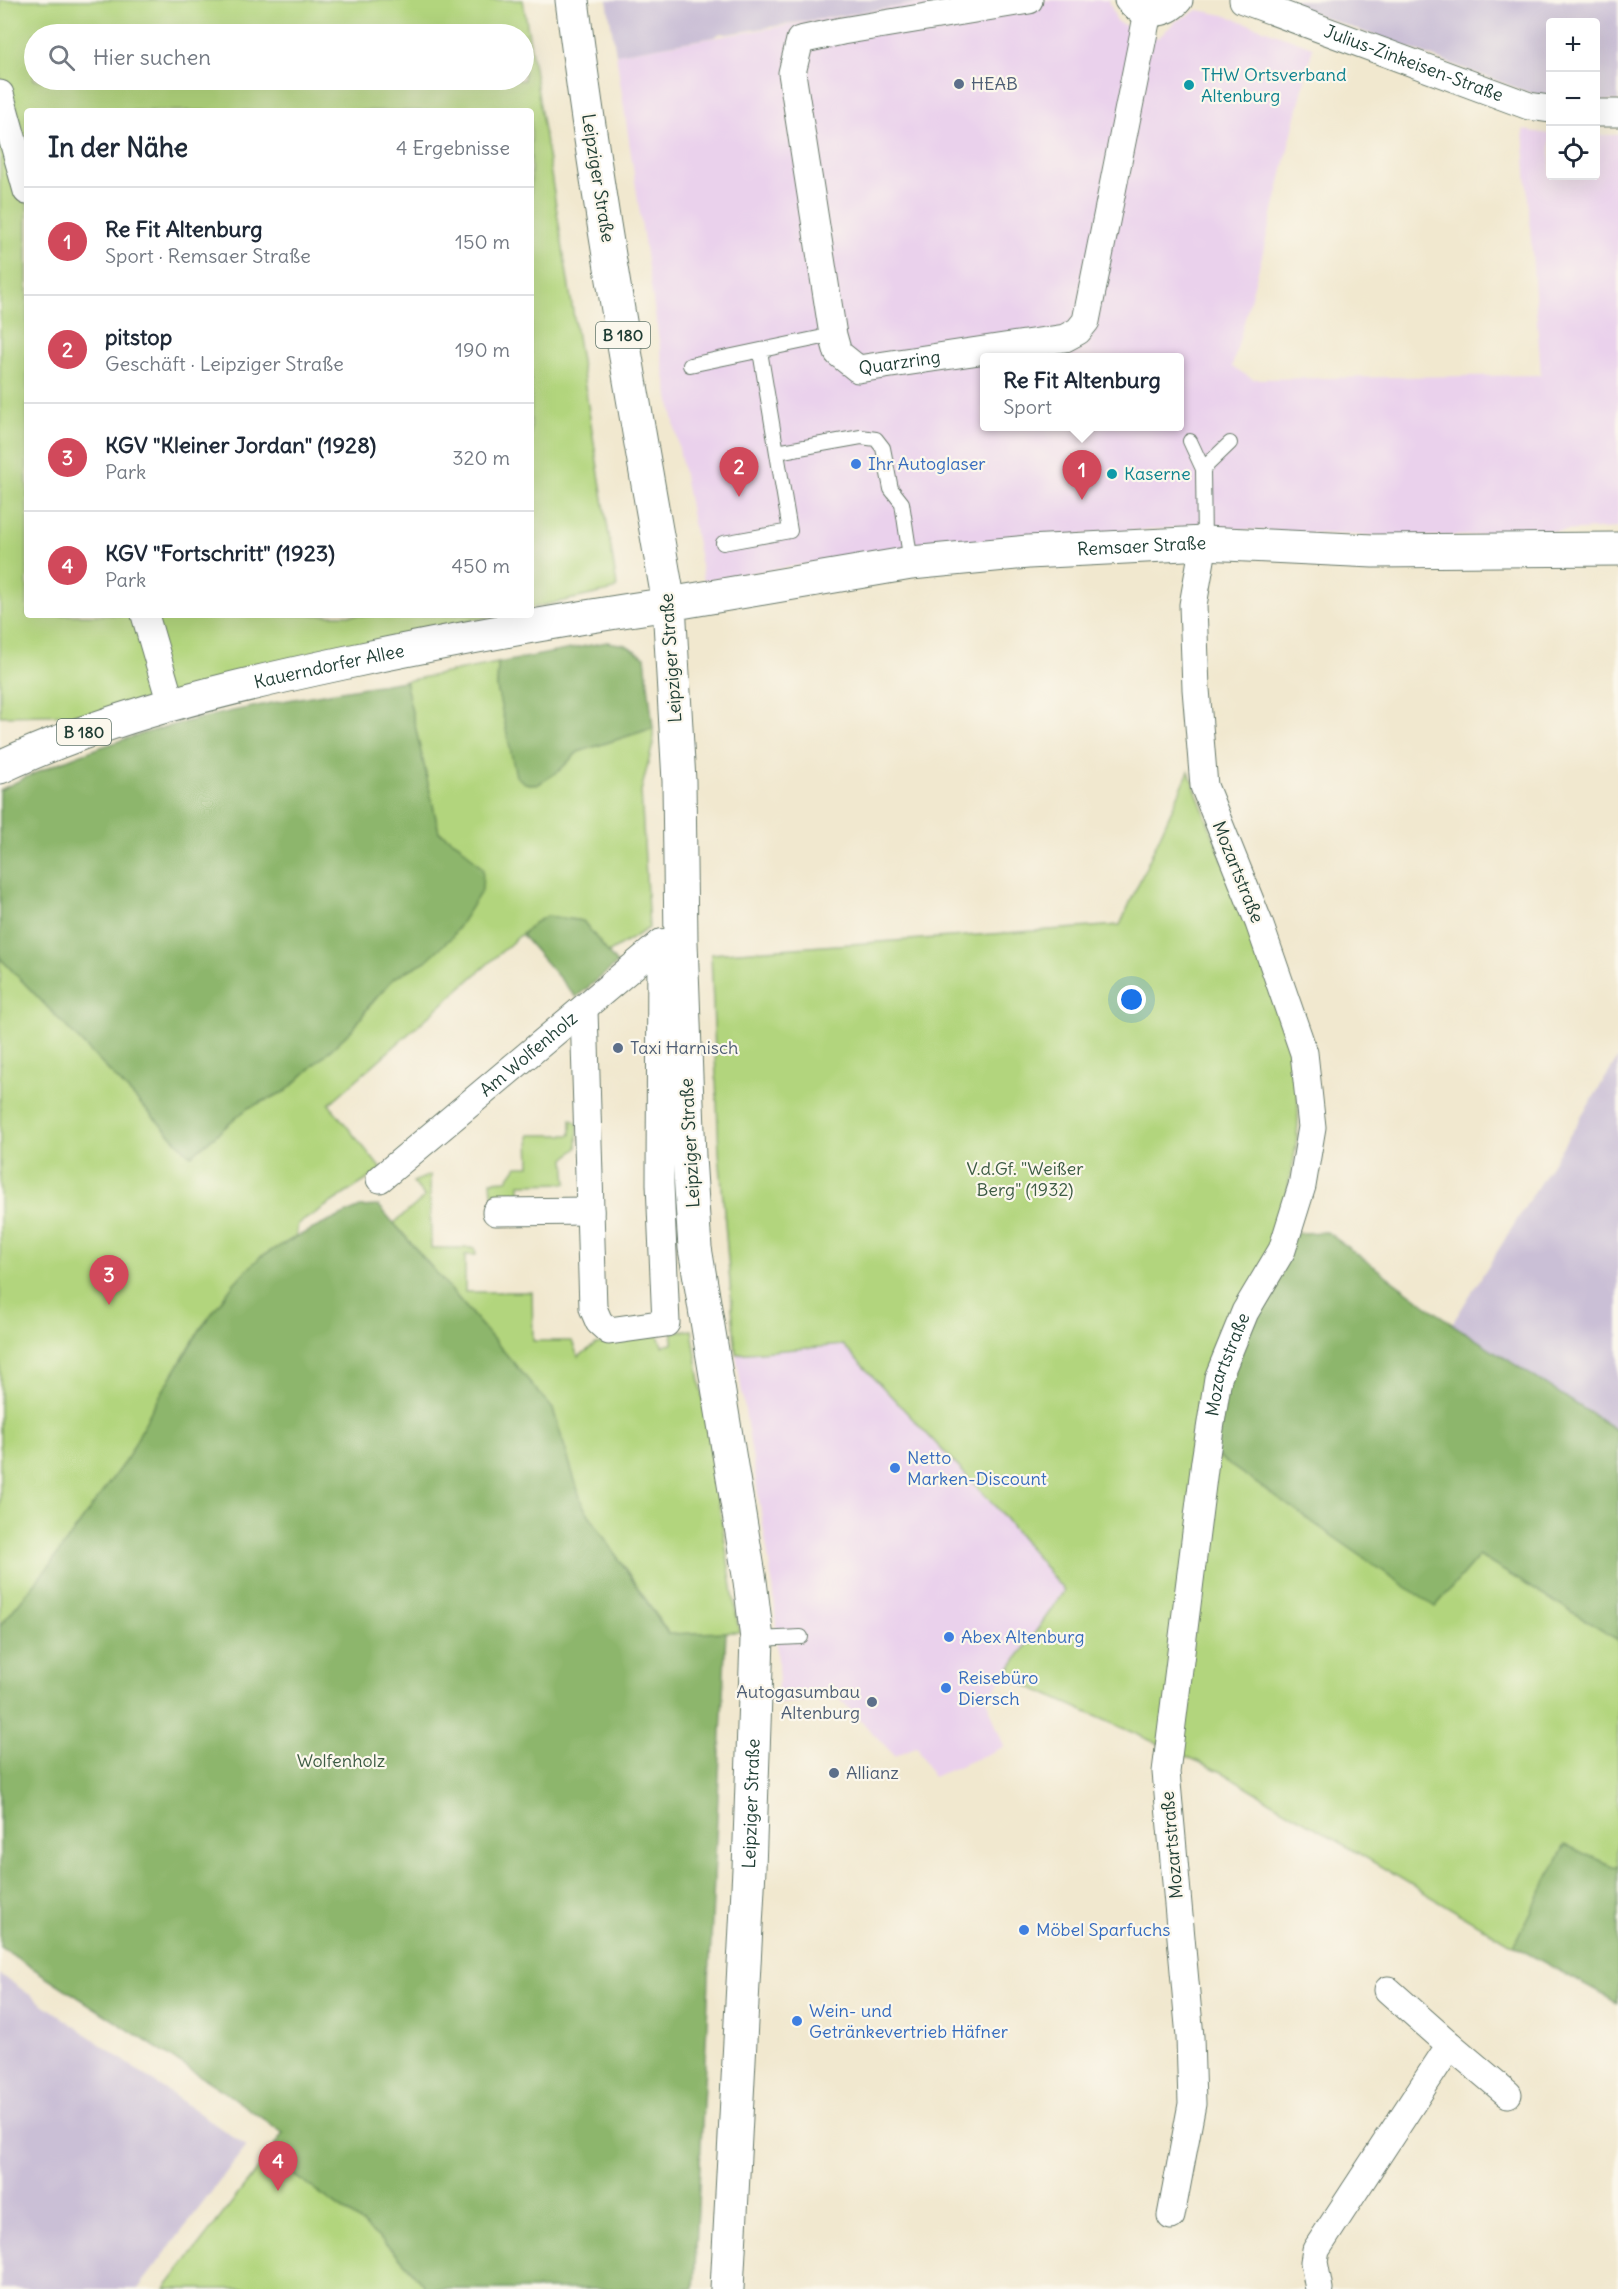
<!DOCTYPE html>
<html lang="de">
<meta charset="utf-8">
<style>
body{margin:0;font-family:Delius,sans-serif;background:#f6f6f7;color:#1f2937}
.controls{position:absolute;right:18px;top:18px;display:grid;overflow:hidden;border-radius:6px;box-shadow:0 6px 24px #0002}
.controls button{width:54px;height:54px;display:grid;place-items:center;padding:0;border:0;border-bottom:2px solid #e0e1e3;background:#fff;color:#1f2937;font:30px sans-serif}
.you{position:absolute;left:1132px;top:1000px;width:21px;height:21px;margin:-15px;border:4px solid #fff;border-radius:50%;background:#1a73e8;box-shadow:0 0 0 9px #1a73e833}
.badge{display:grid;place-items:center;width:39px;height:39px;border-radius:50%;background:#d1495b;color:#fff;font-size:20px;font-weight:700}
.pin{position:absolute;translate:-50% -50px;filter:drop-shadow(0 2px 3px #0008)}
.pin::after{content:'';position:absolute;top:32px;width:21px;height:18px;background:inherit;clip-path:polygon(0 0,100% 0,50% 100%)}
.popup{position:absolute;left:980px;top:353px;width:204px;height:78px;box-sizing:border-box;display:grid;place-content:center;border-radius:6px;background:#fff;filter:drop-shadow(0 2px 4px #0005);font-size:20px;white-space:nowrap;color:#747a83}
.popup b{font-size:22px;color:#1f2937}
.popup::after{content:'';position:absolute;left:50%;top:100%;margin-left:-12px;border:12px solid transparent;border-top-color:#fff}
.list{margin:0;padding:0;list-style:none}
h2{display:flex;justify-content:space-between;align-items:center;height:78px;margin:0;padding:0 24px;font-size:26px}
h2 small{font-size:20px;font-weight:400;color:#747a83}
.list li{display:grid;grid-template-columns:39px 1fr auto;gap:18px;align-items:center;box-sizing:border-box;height:108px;padding:0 24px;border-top:2px solid #e0e1e3}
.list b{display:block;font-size:22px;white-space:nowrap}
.list p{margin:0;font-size:20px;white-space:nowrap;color:#747a83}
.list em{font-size:20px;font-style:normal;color:#747a83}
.icon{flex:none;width:33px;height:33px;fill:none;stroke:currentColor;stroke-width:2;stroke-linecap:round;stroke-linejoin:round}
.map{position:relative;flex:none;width:1618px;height:2289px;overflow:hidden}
.search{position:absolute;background:#fff;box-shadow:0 6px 24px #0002;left:24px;top:24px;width:510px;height:66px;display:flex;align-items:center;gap:15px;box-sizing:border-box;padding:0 21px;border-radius:33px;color:#747a83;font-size:22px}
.panel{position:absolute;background:#fff;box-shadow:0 6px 24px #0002;left:24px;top:108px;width:510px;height:510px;border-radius:6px}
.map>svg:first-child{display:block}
.built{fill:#ead1ec;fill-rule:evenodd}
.industrial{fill:#cabfd6}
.green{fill:#b2d57d;stroke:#688958;stroke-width:1.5;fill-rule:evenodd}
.forest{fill:#8db66c;stroke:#567a50;stroke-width:1.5}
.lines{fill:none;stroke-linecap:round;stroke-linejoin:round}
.lane-casing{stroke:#68796a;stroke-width:16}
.street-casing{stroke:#68796a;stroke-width:29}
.secondary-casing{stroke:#68796a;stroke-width:35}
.primary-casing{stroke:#68796a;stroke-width:35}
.lane{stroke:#fff;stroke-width:14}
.street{stroke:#fff;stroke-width:27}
.secondary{stroke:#fff;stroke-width:33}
.primary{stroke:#fff;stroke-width:33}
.service-dot{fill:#5c6f8a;stroke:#fbf7ec;stroke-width:2}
.culture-dot{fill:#0f9aa8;stroke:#fbf7ec;stroke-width:2}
.shop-dot{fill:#3f7fe0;stroke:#fbf7ec;stroke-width:2}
.labels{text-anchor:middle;stroke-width:4.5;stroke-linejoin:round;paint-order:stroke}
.shield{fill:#fbf7ec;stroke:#61756b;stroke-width:1.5}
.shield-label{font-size:16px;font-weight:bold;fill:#1f3d34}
.street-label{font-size:18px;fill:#1f3d34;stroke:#fbf7ec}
.culture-label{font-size:18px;fill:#0d838f;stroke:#fbf7ec;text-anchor:start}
.service-label{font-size:18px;fill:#4e5e75;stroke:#fbf7ec;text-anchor:start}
.shop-label{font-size:18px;fill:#366cbe;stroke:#fbf7ec;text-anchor:start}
.park-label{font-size:18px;fill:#3c5b43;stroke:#fbf7ec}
</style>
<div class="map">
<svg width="1618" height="2289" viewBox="0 0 1618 2289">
<rect width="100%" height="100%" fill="#fbf7ec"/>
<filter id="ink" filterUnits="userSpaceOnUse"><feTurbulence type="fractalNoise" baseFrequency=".0167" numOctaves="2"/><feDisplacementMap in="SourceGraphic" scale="12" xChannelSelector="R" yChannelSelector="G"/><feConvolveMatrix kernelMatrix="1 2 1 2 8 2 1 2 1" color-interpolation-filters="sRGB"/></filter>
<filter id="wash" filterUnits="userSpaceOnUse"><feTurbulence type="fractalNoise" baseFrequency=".008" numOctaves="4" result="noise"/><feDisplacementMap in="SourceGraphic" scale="24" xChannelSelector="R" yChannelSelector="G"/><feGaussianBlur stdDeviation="1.35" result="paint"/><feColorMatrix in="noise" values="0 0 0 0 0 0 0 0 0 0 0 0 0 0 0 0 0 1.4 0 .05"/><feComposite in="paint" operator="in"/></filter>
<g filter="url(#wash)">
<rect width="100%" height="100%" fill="#f1e8cf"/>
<path class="built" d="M 939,0 L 1109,0 L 1117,22 L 1158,38 L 1176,21 L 1198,10 L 1224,15 L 1313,47 L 1262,256 L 1232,367 L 1253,379 L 1541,375 L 1523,130 L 1550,134 L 1550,176 L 1596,176 L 1596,135 L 1618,135 L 1618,528 L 1463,536 L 1395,537 L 1187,527 L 910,547 L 704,581 L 661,354 L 616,54 ZM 984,358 L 1180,358 L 1180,426 L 984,426 Z
M 843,1345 L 996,1507 L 1065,1591 L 1005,1676 L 986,1698 L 1004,1747 L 933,1777 L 917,1746 L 895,1756 L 840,1699 L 774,1704 L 779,1680 L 774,1594 L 736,1354 Z"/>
<path class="industrial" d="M 607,0 L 937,0 L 727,34 L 721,33 L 714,37 L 616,54 Z
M 1277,0 L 1618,0 L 1618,101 L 1596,101 L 1596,22 L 1550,22 L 1550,98 L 1533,94 Z
M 1618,1058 L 1618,1432 L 1452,1324 Z
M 0,1974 L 246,2146 L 138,2289 L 0,2289 Z"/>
<path class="green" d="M 0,0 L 523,0 L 617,586 L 614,590 L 531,608 L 531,111 L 27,111 L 27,615 L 497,615 L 320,655 L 91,714 L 0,716 ZM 34,34 L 524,34 L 524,80 L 34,80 Z
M 498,663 L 497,688 L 525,783 L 537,785 L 559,771 L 578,752 L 653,728 L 653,744 L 641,791 L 649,928 L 608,953 L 583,921 L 547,916 L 534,923 L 329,1104 L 382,1170 L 298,1224 L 296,1237 L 260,1257 L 201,1328 L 152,1409 L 128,1457 L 49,1566 L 0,1626 L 0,958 L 191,1156 L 248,1108 L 286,1091 L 354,1028 L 368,1008 L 394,978 L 426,961 L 459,844 L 439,832 L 405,681 Z
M 1189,771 C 1216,850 1253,926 1277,1006 C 1286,1037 1297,1070 1298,1104 C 1300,1148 1287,1192 1277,1234 L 1436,1606 L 1479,1556 L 1618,1640 L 1618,1865 L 1615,1867 L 1565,1846 L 1514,1946 L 1224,1773 L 1005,1676 L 1064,1591 L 996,1507 L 843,1345 L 736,1354 L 719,1152 L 711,954 L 1120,925 Z
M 571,1119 L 578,1124 L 577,1148 L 565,1159 L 567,1183 L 520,1184 L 520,1200 L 498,1201 L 492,1194 L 491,1181 L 507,1180 L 517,1166 L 530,1166 L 529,1135 L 571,1135 Z
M 430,1175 L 431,1248 L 475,1248 L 476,1255 L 465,1255 L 465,1292 L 532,1292 L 533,1341 L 572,1341 L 578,1357 L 596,1344 L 658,1335 L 662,1346 L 672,1344 L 673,1332 L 692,1330 L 739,1632 L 669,1634 L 582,1504 L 553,1409 L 394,1223 L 425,1197 L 413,1182 Z
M 267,2157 C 323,2196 386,2232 426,2289 L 165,2289 Z"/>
<path class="forest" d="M 607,642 L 626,645 L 645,657 L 653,728 L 578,752 L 559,771 L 537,785 L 525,783 L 516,776 L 497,688 L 498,663 Z
M 405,681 L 439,832 L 459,844 L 483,869 L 482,890 L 452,937 L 426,961 L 394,978 L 368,1007 L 354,1028 L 286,1091 L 248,1108 L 191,1156 L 0,958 L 0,790 C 125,725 267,702 405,681 Z
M 547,916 L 583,921 L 617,964 L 576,997 L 522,935 L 534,923 Z
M 379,1206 L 553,1409 L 582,1504 L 668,1634 L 726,1632 L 694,2289 L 426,2289 C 386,2232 323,2196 267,2157 L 283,2133 L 222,2090 L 0,1947 L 0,1626 L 49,1566 L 128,1457 L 152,1409 L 201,1328 L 235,1282 L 260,1257 L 296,1237 L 360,1207 Z
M 1327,1232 L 1452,1324 L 1618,1431 L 1618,1640 L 1479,1556 L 1435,1607 L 1198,1443 L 1277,1234 Z
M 1565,1845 L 1614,1867 L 1618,1865 L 1618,2003 L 1514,1946 Z"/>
</g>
<g filter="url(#ink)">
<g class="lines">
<defs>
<path id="lane" d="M 690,365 L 833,335
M 1190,441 L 1203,469 L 1204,543
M 777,452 L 861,437 L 876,439 L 883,448 L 891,489 L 902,503 L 911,563
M 1203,469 L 1230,443
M 723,543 L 790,531 L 760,351
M 757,1639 L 801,1637"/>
<g id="street">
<path id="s1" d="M 1029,0 L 842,31 L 800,40 L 792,73 L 833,335 L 838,353 L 858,369 L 1065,338 L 1078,331 L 1086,321 L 1148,12"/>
<path d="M 1128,0 C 1141,16 1165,17 1179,0"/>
<path id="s2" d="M 1243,0 L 1529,106 L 1550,109"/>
<path d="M 0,94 L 27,191"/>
<path d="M 1596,113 L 1618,113"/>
<path d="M 145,615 L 171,704"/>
<path d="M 584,1010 L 593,1308 L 599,1322 L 609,1331 L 666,1323 L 660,1184 L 661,943"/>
<path id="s3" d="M 380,1179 L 661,943 L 671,942"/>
<path d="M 496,1212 L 590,1211"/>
<path d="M 1450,2045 L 1508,2094"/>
<path id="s4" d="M 1171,2216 L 1192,2104 L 1190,2037 L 1166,1772 L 1205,1461 L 1218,1378 L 1245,1312 L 1282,1250 L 1302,1186 L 1312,1127 L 1304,1053 L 1259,923 L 1204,786 L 1196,689 L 1193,605 L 1204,543"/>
<path d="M 1319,2289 L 1314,2262 L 1316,2250 L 1450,2045 L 1388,1990"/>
</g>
<g id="secondary">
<path id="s5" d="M 727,2289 L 749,1869 L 757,1639 L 750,1581 L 695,1248 L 689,1157 L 681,942 L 679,781 L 669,604 L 911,563 L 1028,552 L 1204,543 L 1373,551 L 1618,549"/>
</g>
<g id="primary">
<path id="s6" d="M 0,767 C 109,716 226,688 343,663 C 451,640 560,620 669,604 C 634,403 597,202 572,0"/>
</g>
</defs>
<use href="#lane" class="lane-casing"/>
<use href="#street" class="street-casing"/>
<use href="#secondary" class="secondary-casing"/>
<use href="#primary" class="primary-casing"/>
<use href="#lane" class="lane"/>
<use href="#street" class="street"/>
<use href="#secondary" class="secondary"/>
<use href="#primary" class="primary"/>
</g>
</g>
<g class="service-dot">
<circle cx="959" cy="84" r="6"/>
<circle cx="618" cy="1048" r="6"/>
<circle cx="872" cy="1702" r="6"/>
<circle cx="834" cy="1773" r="6"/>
</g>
<g class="culture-dot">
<circle cx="1189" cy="85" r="6"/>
<circle cx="1112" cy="474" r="6"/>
</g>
<g class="shop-dot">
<circle cx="856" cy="464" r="6"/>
<circle cx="895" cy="1468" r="6"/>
<circle cx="949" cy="1637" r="6"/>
<circle cx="946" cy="1688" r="6"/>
<circle cx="1024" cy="1930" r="6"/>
<circle cx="797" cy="2021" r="6"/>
</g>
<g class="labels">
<g class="shield">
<rect x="596" y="322" width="54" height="26" rx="4.5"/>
<rect x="57" y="719" width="54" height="26" rx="4.5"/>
</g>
<g class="shield-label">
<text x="623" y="341">B 180</text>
<text x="84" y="738">B 180</text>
</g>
<g class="street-label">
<text dy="6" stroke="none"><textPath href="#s2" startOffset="182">Julius-Zinkeisen-Straße</textPath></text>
<text transform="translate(598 178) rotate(81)" y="6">Leipziger Straße</text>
<text dy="6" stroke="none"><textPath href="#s1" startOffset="618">Quarzring</textPath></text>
<text dy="6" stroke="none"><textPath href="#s5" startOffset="2168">Remsaer Straße</textPath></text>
<text transform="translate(671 658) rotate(-94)" y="6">Leipziger Straße</text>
<text dy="6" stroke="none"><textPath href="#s6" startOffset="345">Kauerndorfer Allee</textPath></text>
<text transform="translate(1238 872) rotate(68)" y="6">Mozartstraße</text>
<text dy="6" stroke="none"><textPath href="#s3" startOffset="194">Am Wolfenholz</textPath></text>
<text transform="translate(690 1143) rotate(-93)" y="6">Leipziger Straße</text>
<text dy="6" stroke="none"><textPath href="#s4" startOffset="860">Mozartstraße</textPath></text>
<text dy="6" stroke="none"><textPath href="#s5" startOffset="486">Leipziger Straße</textPath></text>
<text transform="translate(1172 1845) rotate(-95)" y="6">Mozartstraße</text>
</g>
<g class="culture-label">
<text x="1201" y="81">THW Ortsverband<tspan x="1201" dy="21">Altenburg</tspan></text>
<text x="1124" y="480">Kaserne</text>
</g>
<g class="service-label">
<text x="971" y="90">HEAB</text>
<text x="630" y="1054">Taxi Harnisch</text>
<text x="860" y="1698" text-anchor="end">Autogasumbau<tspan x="860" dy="21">Altenburg</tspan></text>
<text x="846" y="1779">Allianz</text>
</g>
<g class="shop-label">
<text x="868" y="470">Ihr Autoglaser</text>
<text x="907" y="1464">Netto<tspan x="907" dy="21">Marken-Discount</tspan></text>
<text x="961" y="1643">Abex Altenburg</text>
<text x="958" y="1684">Reisebüro<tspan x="958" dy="21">Diersch</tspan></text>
<text x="1036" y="1936">Möbel Sparfuchs</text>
<text x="809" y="2017">Wein- und<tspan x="809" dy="21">Getränkevertrieb Häfner</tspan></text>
</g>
<g class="park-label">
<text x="1025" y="1175">V.d.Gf. "Weißer<tspan x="1025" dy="21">Berg" (1932)</tspan></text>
<text x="341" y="1767">Wolfenholz</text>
</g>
</g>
</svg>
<div class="controls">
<button>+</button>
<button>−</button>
<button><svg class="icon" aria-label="locate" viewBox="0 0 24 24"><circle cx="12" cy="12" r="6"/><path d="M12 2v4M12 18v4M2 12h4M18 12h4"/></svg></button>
</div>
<div class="you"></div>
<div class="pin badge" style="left:1082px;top:500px">1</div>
<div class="popup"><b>Re Fit Altenburg</b>Sport</div>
<div class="pin badge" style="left:739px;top:497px">2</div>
<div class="pin badge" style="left:109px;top:1305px">3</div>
<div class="pin badge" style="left:278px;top:2191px">4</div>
<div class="search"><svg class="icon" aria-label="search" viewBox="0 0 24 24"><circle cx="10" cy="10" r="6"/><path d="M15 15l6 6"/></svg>Hier suchen</div>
<section class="panel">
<h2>In der Nähe<small>4 Ergebnisse</small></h2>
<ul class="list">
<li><span class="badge">1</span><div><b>Re Fit Altenburg</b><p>Sport · Remsaer Straße</p></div><em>150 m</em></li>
<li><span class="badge">2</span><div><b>pitstop</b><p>Geschäft · Leipziger Straße</p></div><em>190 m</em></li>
<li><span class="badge">3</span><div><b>KGV &quot;Kleiner Jordan&quot; (1928)</b><p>Park</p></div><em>320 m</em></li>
<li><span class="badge">4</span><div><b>KGV &quot;Fortschritt&quot; (1923)</b><p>Park</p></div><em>450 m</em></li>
</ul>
</section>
</div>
